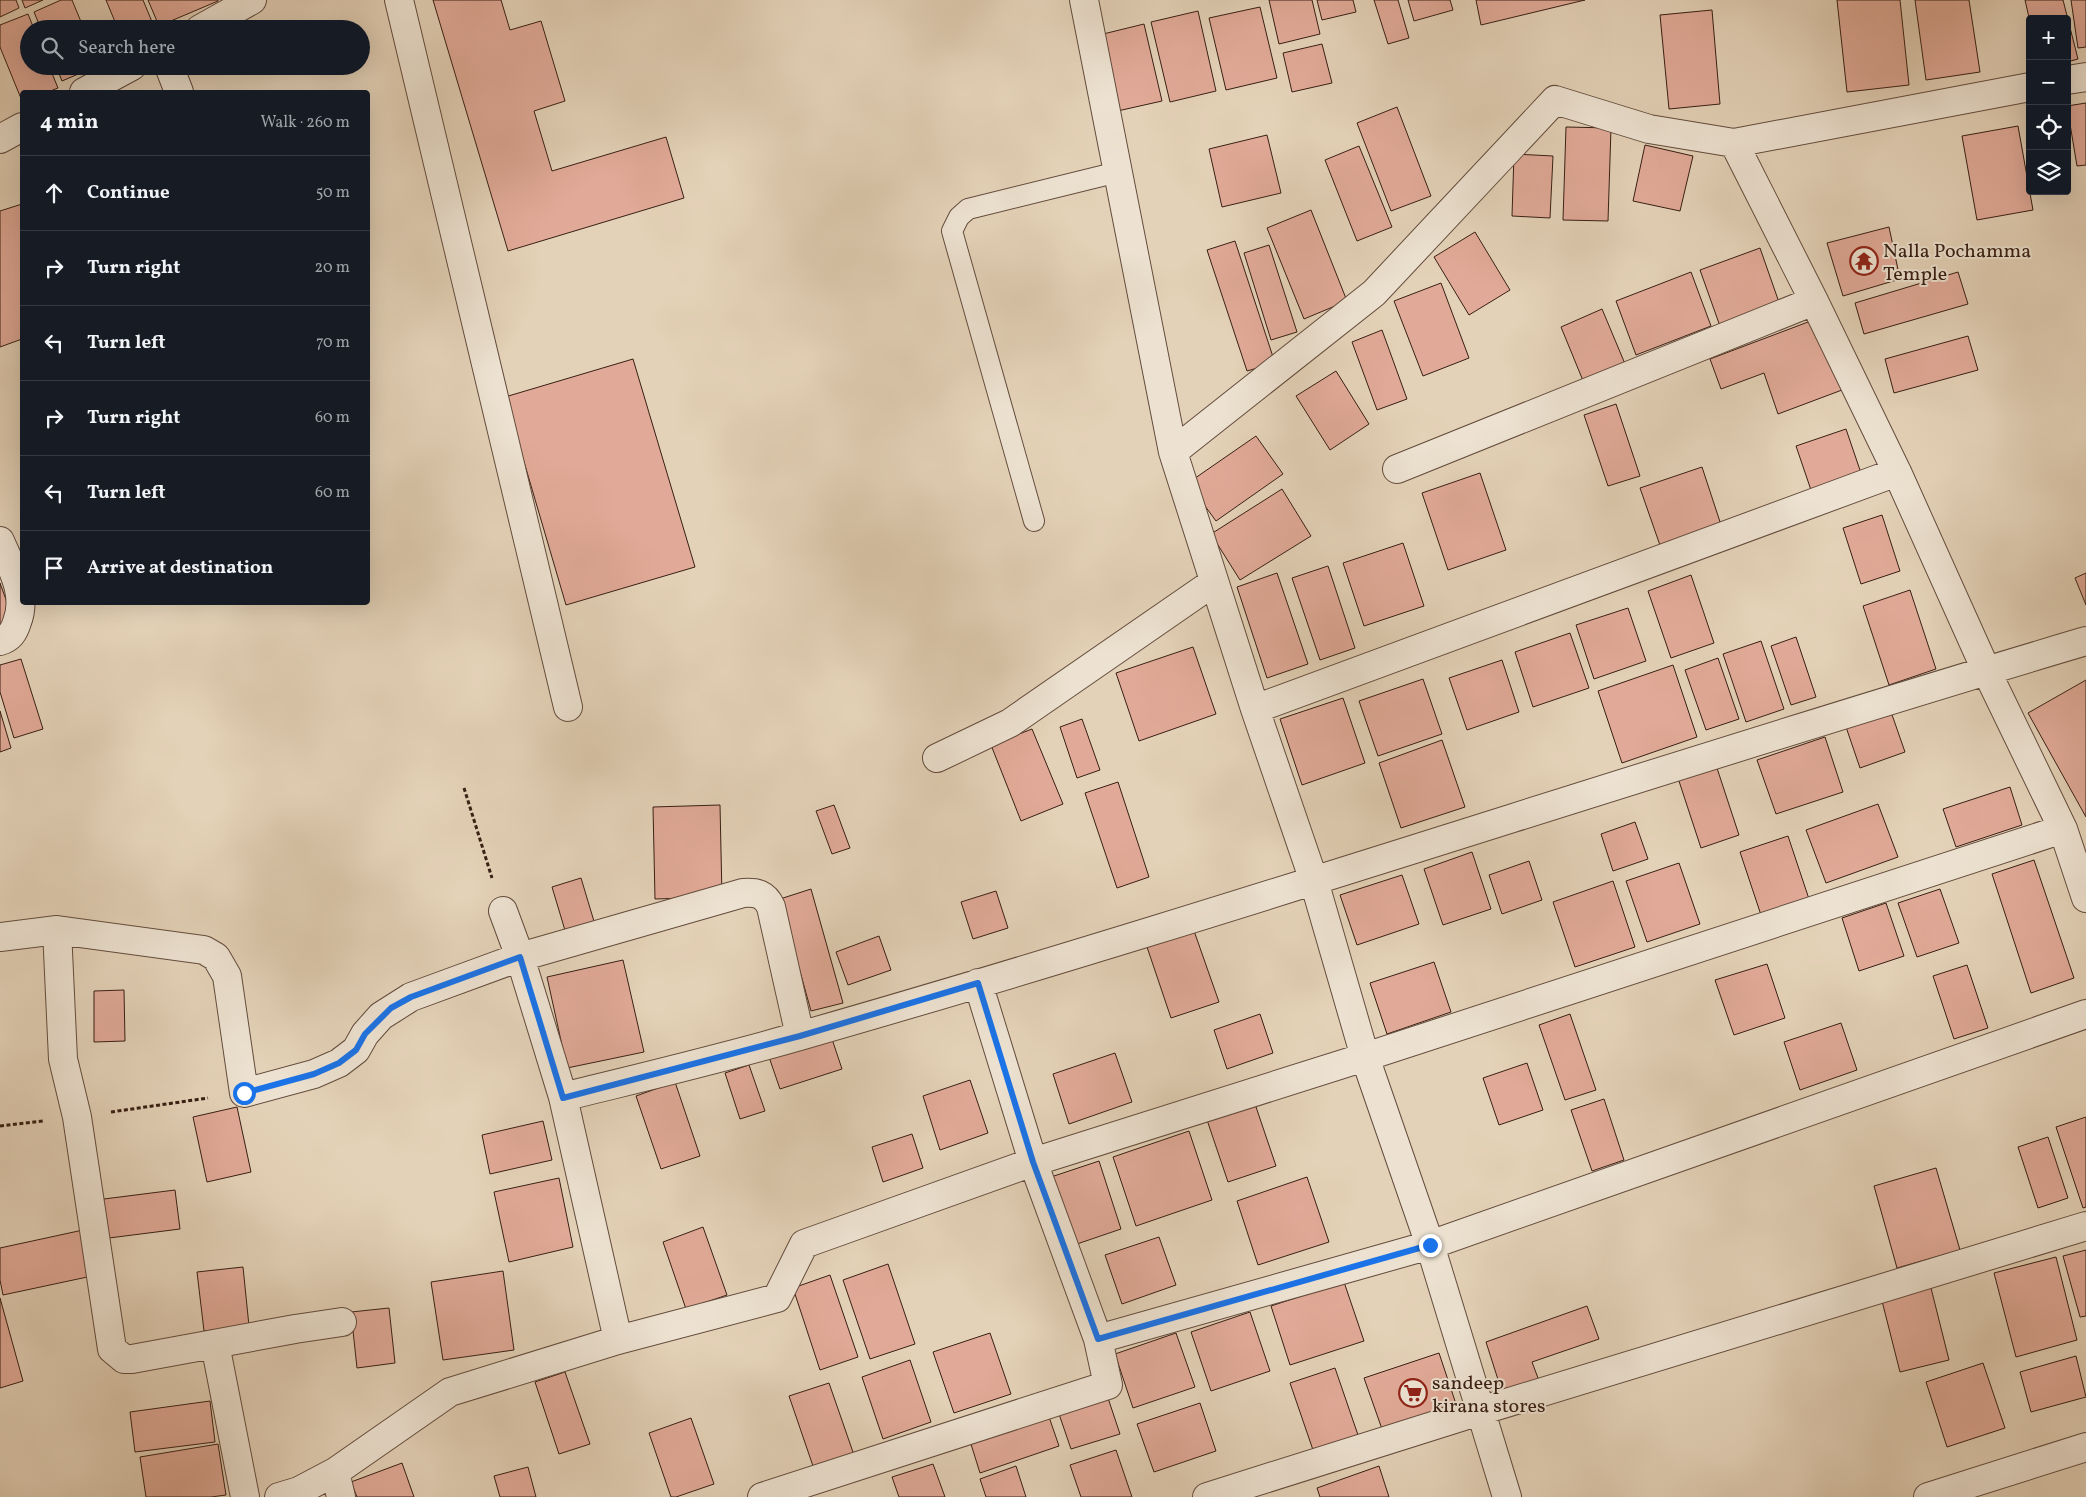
<!DOCTYPE html>
<meta charset="utf-8">
<style>
body{margin:0;font-family:Vollkorn,serif;background:#20242c;color:#f1f3f6}
.controls{position:absolute;right:15px;top:15px;display:grid;overflow:hidden;border-radius:5px;box-shadow:0 5px 20px #0002}
.controls button{width:45px;height:45px;display:grid;place-items:center;padding:0;border:0;border-bottom:1px solid #363941;background:#171b24;color:#f1f3f6;font:25px sans-serif}
.stop{position:absolute;width:15px;height:15px;margin:-11px;border:4px solid #1a73e8;border-radius:50%;background:#fff}
.stop.end{background:#1a73e8;border-color:#fff;box-shadow:0 1px 5px #0008}
.list{margin:0;padding:0;list-style:none}
h2{display:flex;justify-content:space-between;align-items:center;height:65px;margin:0;padding:0 20px;font-size:21px}
h2 small{font-size:16px;font-weight:400;color:#9ea1a6}
.list li{display:grid;grid-template-columns:32px 1fr auto;gap:15px;align-items:center;box-sizing:border-box;height:75px;padding:0 20px;border-top:1px solid #363941}
.list b{display:block;font-size:19px;white-space:nowrap}
.list em{font-size:16px;font-style:normal;color:#9ea1a6}
.icon{flex:none;width:28px;height:28px;fill:none;stroke:currentColor;stroke-width:2;stroke-linecap:round;stroke-linejoin:round}
.map{position:relative;flex:none;width:2086px;height:1497px;overflow:hidden}
.search{position:absolute;background:#171b24;box-shadow:0 5px 20px #0002;left:20px;top:20px;width:350px;height:55px;display:flex;align-items:center;gap:12px;box-sizing:border-box;padding:0 18px;border-radius:28px;color:#9ea1a6;font-size:19px}
.panel{position:absolute;background:#171b24;box-shadow:0 5px 20px #0002;left:20px;top:90px;width:350px;height:515px;border-radius:5px}
.map>svg:first-child{display:block}
.building{fill:#e1aa98;stroke:#381f14}
.lines{fill:none;stroke-linecap:round;stroke-linejoin:round}
.service-casing{stroke:#634c3d;stroke-width:22}
.minor-casing{stroke:#634c3d;stroke-width:30}
.path{stroke:#381f14;stroke-width:3;stroke-dasharray:4 2.5;stroke-linecap:butt}
.service{stroke:#ede2d1;stroke-width:20}
.minor{stroke:#ede2d1;stroke-width:28}
.route{stroke:#1a73e8;stroke-width:6}
.labels{text-anchor:middle;stroke-width:4;stroke-linejoin:round;paint-order:stroke}
.poi-label{font-size:20px;fill:#381f14;stroke:#ede2d1;text-anchor:start}
</style>
<div class="map">
<svg width="2086" height="1497" viewBox="0 0 2086 1497">
<rect width="100%" height="100%" fill="#e4d2b8"/>
<filter id="stains"><feTurbulence type="fractalNoise" baseFrequency=".004" numOctaves="4"/><feColorMatrix values="0 0 0 0 .2 0 0 0 0 .09 0 0 0 0 .02 0 0 0 .5 -.17"/></filter>
<radialGradient id="worn" r=".72"><stop offset=".6" stop-color="#630" stop-opacity="0"/><stop offset="1" stop-color="#630" stop-opacity=".3"/></radialGradient>
<path class="building" d="M 0,0 L 16,0 L 19,8 L 0,17 Z
M 22,0 L 43,0 L 25,8 Z
M 61,0 L 72,0 L 84,29 L 41,29 L 34,12 Z
M 106,0 L 143,0 L 155,29 L 118,29 Z
M 148,0 L 218,0 L 218,1 L 159,26 Z
M 433,0 L 501,0 L 510,30 L 541,21 L 565,101 L 534,111 L 552,171 L 666,137 L 684,198 L 508,251 Z
M 1269,0 L 1312,0 L 1320,34 L 1279,44 Z
M 1317,0 L 1353,0 L 1356,12 L 1322,20 Z
M 1374,0 L 1398,0 L 1409,38 L 1388,44 Z
M 1408,0 L 1450,0 L 1453,10 L 1414,21 Z
M 1476,0 L 1585,0 L 1481,25 Z
M 1837,0 L 1900,0 L 1909,85 L 1847,92 Z
M 1915,0 L 1969,0 L 1980,72 L 1926,80 Z
M 2025,0 L 2063,0 L 2078,59 L 2067,62 L 2067,19 L 2030,19 L 2030,22 Z
M 2071,0 L 2086,0 L 2086,47 L 2078,48 Z
M 1260,7 L 1277,78 L 1226,90 L 1209,18 Z
M 1712,10 L 1720,104 L 1669,109 L 1660,15 Z
M 1198,11 L 1216,91 L 1170,102 L 1151,22 Z
M 28,14 L 34,29 L 29,29 L 29,66 L 49,66 L 58,88 L 48,92 L 22,92 L 22,101 L 0,47 L 0,25 Z
M 1144,24 L 1162,101 L 1113,112 L 1095,36 Z
M 1322,44 L 1332,83 L 1292,92 L 1283,53 Z
M 56,66 L 97,66 L 62,81 Z
M 2086,103 L 2086,165 L 2077,166 L 2067,106 Z
M 1397,107 L 1431,196 L 1391,211 L 1357,123 Z
M 2018,126 L 2033,210 L 1977,220 L 1962,136 Z
M 1566,127 L 1611,128 L 1608,221 L 1563,220 Z
M 1267,135 L 1281,193 L 1222,207 L 1209,149 Z
M 1645,145 L 1693,156 L 1680,211 L 1633,201 Z
M 1359,146 L 1392,227 L 1357,241 L 1325,160 Z
M 1514,154 L 1553,156 L 1550,218 L 1512,216 Z
M 22,204 L 22,339 L 0,347 L 0,211 Z
M 1311,210 L 1347,301 L 1304,319 L 1267,228 Z
M 1889,227 L 1900,279 L 1843,296 L 1827,243 Z
M 1475,232 L 1510,290 L 1469,315 L 1434,257 Z
M 1235,241 L 1275,363 L 1247,371 L 1207,250 Z
M 1269,245 L 1297,332 L 1271,340 L 1244,253 Z
M 1760,248 L 1781,308 L 1721,329 L 1700,270 Z
M 1691,272 L 1711,326 L 1636,355 L 1616,301 Z
M 1958,272 L 1968,304 L 1864,334 L 1855,303 Z
M 1441,283 L 1469,358 L 1423,376 L 1394,301 Z
M 1602,309 L 1628,371 L 1586,388 L 1561,327 Z
M 1816,319 L 1842,390 L 1778,414 L 1764,373 L 1721,389 L 1710,359 Z
M 1382,330 L 1407,399 L 1377,410 L 1352,342 Z
M 1968,336 L 1978,370 L 1894,393 L 1885,359 Z
M 633,359 L 695,567 L 566,605 L 505,397 Z
M 1336,371 L 1369,424 L 1330,450 L 1296,396 Z
M 1616,404 L 1640,476 L 1608,486 L 1584,415 Z
M 1846,429 L 1862,476 L 1812,493 L 1796,446 Z
M 1256,436 L 1283,474 L 1216,521 L 1188,483 Z
M 1702,467 L 1723,531 L 1662,551 L 1640,488 Z
M 1480,473 L 1506,550 L 1448,570 L 1422,493 Z
M 1282,489 L 1311,536 L 1240,580 L 1211,534 Z
M 1882,515 L 1900,571 L 1861,584 L 1843,528 Z
M 1403,543 L 1424,606 L 1364,626 L 1343,563 Z
M 1328,566 L 1355,648 L 1320,660 L 1292,578 Z
M 1277,573 L 1308,664 L 1267,678 L 1237,587 Z
M 2086,573 L 2086,605 L 2075,578 Z
M 1691,575 L 1714,643 L 1671,658 L 1648,591 Z
M 0,583 L 13,619 L 0,624 Z
M 1910,590 L 1936,669 L 1889,685 L 1863,606 Z
M 1628,608 L 1646,661 L 1594,679 L 1576,625 Z
M 1570,633 L 1589,688 L 1533,707 L 1515,652 Z
M 1796,637 L 1816,697 L 1791,705 L 1771,646 Z
M 1761,641 L 1784,709 L 1746,722 L 1723,654 Z
M 1193,647 L 1216,714 L 1139,741 L 1116,673 Z
M 1718,658 L 1739,719 L 1706,730 L 1685,670 Z
M 21,659 L 43,729 L 14,738 L 0,692 L 0,665 Z
M 1502,660 L 1519,712 L 1467,730 L 1449,678 Z
M 1673,665 L 1697,737 L 1622,763 L 1598,691 Z
M 1423,679 L 1442,734 L 1378,756 L 1359,701 Z
M 2086,680 L 2086,817 L 2028,713 Z
M 1343,698 L 1365,763 L 1302,785 L 1280,719 Z
M 1890,709 L 1905,752 L 1860,768 L 1845,724 Z
M 0,711 L 11,748 L 0,752 Z
M 1082,719 L 1100,770 L 1077,778 L 1060,727 Z
M 1032,729 L 1063,804 L 1021,821 L 991,745 Z
M 1825,737 L 1843,792 L 1776,814 L 1757,760 Z
M 1442,740 L 1465,807 L 1401,828 L 1379,763 Z
M 1714,759 L 1739,835 L 1701,848 L 1676,772 Z
M 1118,782 L 1149,877 L 1117,888 L 1085,793 Z
M 2010,787 L 2022,825 L 1956,847 L 1943,809 Z
M 1878,804 L 1898,857 L 1826,883 L 1806,830 Z
M 720,805 L 722,897 L 655,899 L 653,807 Z
M 834,805 L 850,848 L 832,854 L 816,811 Z
M 1635,822 L 1648,859 L 1613,871 L 1601,834 Z
M 1788,836 L 1810,902 L 1762,918 L 1740,852 Z
M 1472,852 L 1491,909 L 1443,925 L 1424,869 Z
M 2034,860 L 2074,978 L 2031,993 L 1992,874 Z
M 1529,861 L 1542,900 L 1502,914 L 1489,875 Z
M 1679,863 L 1700,924 L 1647,942 L 1626,881 Z
M 1402,875 L 1419,924 L 1357,945 L 1340,895 Z
M 581,878 L 596,928 L 567,937 L 552,887 Z
M 1613,881 L 1635,947 L 1575,967 L 1553,902 Z
M 811,889 L 843,1003 L 811,1011 L 780,899 Z
M 1940,889 L 1959,943 L 1917,957 L 1898,903 Z
M 996,891 L 1008,928 L 973,939 L 961,902 Z
M 1886,903 L 1904,956 L 1859,971 L 1842,918 Z
M 1193,928 L 1219,1002 L 1171,1018 L 1146,944 Z
M 879,936 L 891,970 L 848,985 L 836,952 Z
M 623,960 L 644,1052 L 567,1068 L 547,977 Z
M 1434,962 L 1451,1012 L 1387,1034 L 1370,983 Z
M 1767,964 L 1785,1018 L 1734,1035 L 1715,980 Z
M 1967,965 L 1988,1028 L 1954,1039 L 1933,976 Z
M 124,990 L 125,1041 L 94,1042 L 94,991 Z
M 1260,1014 L 1273,1053 L 1227,1069 L 1214,1030 Z
M 1570,1014 L 1596,1090 L 1565,1100 L 1539,1025 Z
M 1841,1023 L 1857,1070 L 1800,1090 L 1784,1042 Z
M 831,1036 L 842,1069 L 780,1089 L 769,1057 Z
M 1115,1053 L 1132,1102 L 1069,1124 L 1053,1074 Z
M 1527,1063 L 1543,1110 L 1499,1125 L 1483,1078 Z
M 749,1065 L 765,1111 L 740,1119 L 725,1073 Z
M 970,1080 L 988,1133 L 940,1150 L 923,1096 Z
M 675,1082 L 700,1156 L 661,1169 L 636,1096 Z
M 1604,1099 L 1624,1160 L 1592,1171 L 1571,1110 Z
M 1254,1101 L 1276,1166 L 1228,1182 L 1206,1117 Z
M 237,1107 L 251,1172 L 207,1182 L 193,1117 Z
M 2086,1117 L 2086,1207 L 2083,1208 L 2056,1127 Z
M 543,1121 L 552,1160 L 490,1174 L 482,1135 Z
M 1189,1131 L 1212,1200 L 1136,1226 L 1113,1157 Z
M 912,1134 L 923,1168 L 883,1182 L 872,1147 Z
M 2048,1137 L 2068,1198 L 2038,1208 L 2018,1147 Z
M 1099,1161 L 1121,1229 L 1074,1245 L 1051,1177 Z
M 1936,1168 L 1960,1250 L 1897,1268 L 1874,1186 Z
M 1307,1177 L 1329,1242 L 1258,1265 L 1237,1201 Z
M 559,1178 L 573,1247 L 509,1262 L 494,1192 Z
M 175,1190 L 180,1229 L 101,1239 L 96,1200 Z
M 703,1227 L 727,1295 L 686,1309 L 663,1242 Z
M 83,1230 L 92,1276 L 3,1295 L 0,1280 L 0,1248 Z
M 1159,1237 L 1176,1285 L 1122,1304 L 1105,1255 Z
M 2086,1250 L 2086,1316 L 2080,1317 L 2063,1256 Z
M 2056,1257 L 2077,1340 L 2016,1357 L 1994,1273 Z
M 888,1264 L 915,1344 L 870,1359 L 843,1280 Z
M 243,1267 L 249,1326 L 204,1331 L 197,1272 Z
M 503,1271 L 514,1350 L 443,1360 L 431,1282 Z
M 830,1275 L 858,1357 L 820,1370 L 793,1288 Z
M 1344,1282 L 1364,1341 L 1290,1365 L 1271,1306 Z
M 1931,1288 L 1949,1360 L 1900,1372 L 1882,1301 Z
M 0,1298 L 23,1381 L 0,1388 Z
M 1587,1306 L 1599,1339 L 1532,1362 L 1547,1402 L 1509,1414 L 1486,1342 Z
M 389,1308 L 395,1363 L 357,1368 L 351,1312 Z
M 1250,1312 L 1270,1371 L 1211,1391 L 1191,1332 Z
M 990,1333 L 1011,1394 L 954,1413 L 933,1352 Z
M 1176,1333 L 1195,1387 L 1133,1408 L 1115,1354 Z
M 1439,1353 L 1456,1404 L 1382,1429 L 1364,1378 Z
M 2076,1356 L 2086,1397 L 2031,1412 L 2020,1372 Z
M 910,1360 L 931,1422 L 883,1439 L 862,1377 Z
M 1983,1363 L 2005,1428 L 1947,1447 L 1926,1382 Z
M 1335,1368 L 1358,1435 L 1313,1450 L 1290,1383 Z
M 565,1372 L 590,1444 L 559,1454 L 535,1382 Z
M 829,1383 L 854,1455 L 814,1469 L 789,1396 Z
M 1108,1398 L 1120,1434 L 1071,1449 L 1059,1414 Z
M 210,1401 L 215,1442 L 135,1452 L 130,1412 Z
M 1200,1403 L 1216,1451 L 1154,1472 L 1137,1424 Z
M 1048,1414 L 1059,1446 L 980,1473 L 970,1441 Z
M 691,1418 L 714,1484 L 676,1497 L 671,1497 L 649,1433 Z
M 218,1444 L 226,1495 L 211,1497 L 146,1497 L 140,1457 Z
M 1116,1450 L 1132,1497 L 1081,1497 L 1070,1465 Z
M 402,1463 L 414,1497 L 357,1497 L 351,1482 Z
M 933,1464 L 945,1497 L 899,1497 L 892,1477 Z
M 1016,1466 L 1026,1497 L 986,1497 L 980,1479 Z
M 1379,1466 L 1389,1497 L 1320,1497 L 1317,1488 Z
M 528,1467 L 536,1497 L 500,1497 L 494,1476 Z"/>
<g class="lines">
<defs>
<path id="service" d="M 1034,521 L 952,231 L 959,217 L 968,209 L 1118,172"/>
<path id="minor" d="M 399,0 L 568,707
M 1084,0 L 1173,452 L 1255,709 L 1314,881 L 1365,1057 L 1430,1245 L 1507,1497
M 200,29 L 252,0
M 169,66 L 179,92
M 2067,80 L 2086,77
M 84,92 L 132,66
M 0,139 L 22,127
M 1734,143 L 1814,301 L 1897,472 L 1986,670 L 2063,829 L 2086,898
M 1173,452 L 1374,293 L 1555,100 L 1649,129 L 1734,143 L 2030,87
M 1397,469 L 1814,301
M 0,541 C 11,567 28,594 17,622 C 14,632 10,638 0,641
M 1255,709 L 1897,472
M 937,758 L 1010,723 L 1214,582
M 503,911 L 520,957 L 563,1097 L 618,1340
M 57,930 L 63,1059 L 77,1117 L 112,1349 L 124,1359 L 132,1359 L 295,1329 L 342,1322
M 0,937 L 57,930 L 204,950 L 216,957 L 227,976 L 244,1093 L 314,1074 L 339,1063 L 356,1050 L 365,1034 L 381,1016 L 411,997 L 520,957 L 743,893 C 757,892 765,894 771,907 L 800,1036
M 563,1097 C 643,1077 724,1058 803,1035 C 1233,912 1657,768 2086,641
M 1098,1339 L 1430,1245 L 2086,1014
M 215,1344 L 245,1497
M 335,1472 L 341,1497
M 279,1497 L 299,1491 L 335,1472 L 450,1392 L 618,1340 L 777,1298 L 804,1244 L 1033,1162 L 1365,1057 L 2063,829
M 762,1497 L 1108,1385 L 1098,1339 L 1033,1162 L 978,983
M 1207,1497 L 1480,1411 L 2086,1226
M 1928,1497 L 2086,1447"/>
</defs>
<use href="#service" class="service-casing"/>
<use href="#minor" class="minor-casing"/>
<path class="path" d="M 464,788 L 492,878
M 111,1112 L 208,1098
M 0,1126 L 43,1121"/>
<use href="#service" class="service"/>
<use href="#minor" class="minor"/>
</g>
<g class="lines">
<path class="route" d="M 244,1093 L 314,1074 L 339,1063 L 356,1050 L 365,1034 L 391,1008 L 411,997 L 520,957 L 563,1098 L 800,1036 L 978,983 L 1033,1162 L 1098,1339 L 1430,1245"/>
</g>
<defs>
<symbol id="temple-ring" viewBox="-11 -11 22 22"><circle r="9.5" fill="#ede2d1" stroke="#8f2418" stroke-width="1.5"/><path d="M0-6L5-2H3V0L6.5 2.5H4V6H1.5V3h-3V6H-4V2.5H-6.5L-3 0V-2H-5Z" fill="#8f2418"/></symbol>
<symbol id="supermarket-ring" viewBox="-11 -11 22 22"><circle r="9.5" fill="#ede2d1" stroke="#8f2418" stroke-width="1.5"/><path d="M-6-5.5h2.5l.6 2H6L4.5 2H-2.5L-4.4-4H-6ZM-1.5 3.2a1.3 1.3 0 1 0 .1 0ZM3 3.2a1.3 1.3 0 1 0 .1 0Z" fill="#8f2418"/></symbol>
</defs>
<g fill-rule="evenodd">
<use href="#temple-ring" x="1848" y="245" width="32" height="32"/>
<use href="#supermarket-ring" x="1397" y="1377" width="32" height="32"/>
</g>
<g class="labels">
<g class="poi-label">
<text x="1883" y="257">Nalla Pochamma<tspan x="1883" dy="23">Temple</tspan></text>
<text x="1432" y="1389">sandeep<tspan x="1432" dy="23">kirana stores</tspan></text>
</g>
</g>
<rect width="100%" height="100%" filter="url(#stains)"/>
<rect width="100%" height="100%" fill="url(#worn)"/>
</svg>
<div class="controls">
<button>+</button>
<button>−</button>
<button><svg class="icon" aria-label="locate" viewBox="0 0 24 24"><circle cx="12" cy="12" r="6"/><path d="M12 2v4M12 18v4M2 12h4M18 12h4"/></svg></button>
<button><svg class="icon" aria-label="layers" viewBox="0 0 24 24"><path d="M12 4l9 5-9 5-9-5zM3 14l9 5 9-5"/></svg></button>
</div>
<div class="stop" style="left:244px;top:1093px"></div>
<div class="stop end" style="left:1430px;top:1245px"></div>
<div class="search"><svg class="icon" aria-label="search" viewBox="0 0 24 24"><circle cx="10" cy="10" r="6"/><path d="M15 15l6 6"/></svg>Search here</div>
<section class="panel">
<h2>4 min<small>Walk · 260 m</small></h2>
<ul class="list">
<li><svg class="icon" aria-label="ahead" viewBox="0 0 24 24"><path d="M12 20V5M6 11l6-6 6 6"/></svg><div><b>Continue</b></div><em>50 m</em></li>
<li><svg class="icon" aria-label="right" viewBox="0 0 24 24"><path d="M7 20v-9h11M14 6l5 5-5 5"/></svg><div><b>Turn right</b></div><em>20 m</em></li>
<li><svg class="icon" aria-label="left" viewBox="0 0 24 24"><path d="M17 20v-9H6M10 6l-5 5 5 5"/></svg><div><b>Turn left</b></div><em>70 m</em></li>
<li><svg class="icon" aria-label="right" viewBox="0 0 24 24"><path d="M7 20v-9h11M14 6l5 5-5 5"/></svg><div><b>Turn right</b></div><em>60 m</em></li>
<li><svg class="icon" aria-label="left" viewBox="0 0 24 24"><path d="M17 20v-9H6M10 6l-5 5 5 5"/></svg><div><b>Turn left</b></div><em>60 m</em></li>
<li><svg class="icon" aria-label="arrive" viewBox="0 0 24 24"><path d="M6 21V4h12l-3 4 3 4H6"/></svg><div><b>Arrive at destination</b></div></li>
</ul>
</section>
</div>
